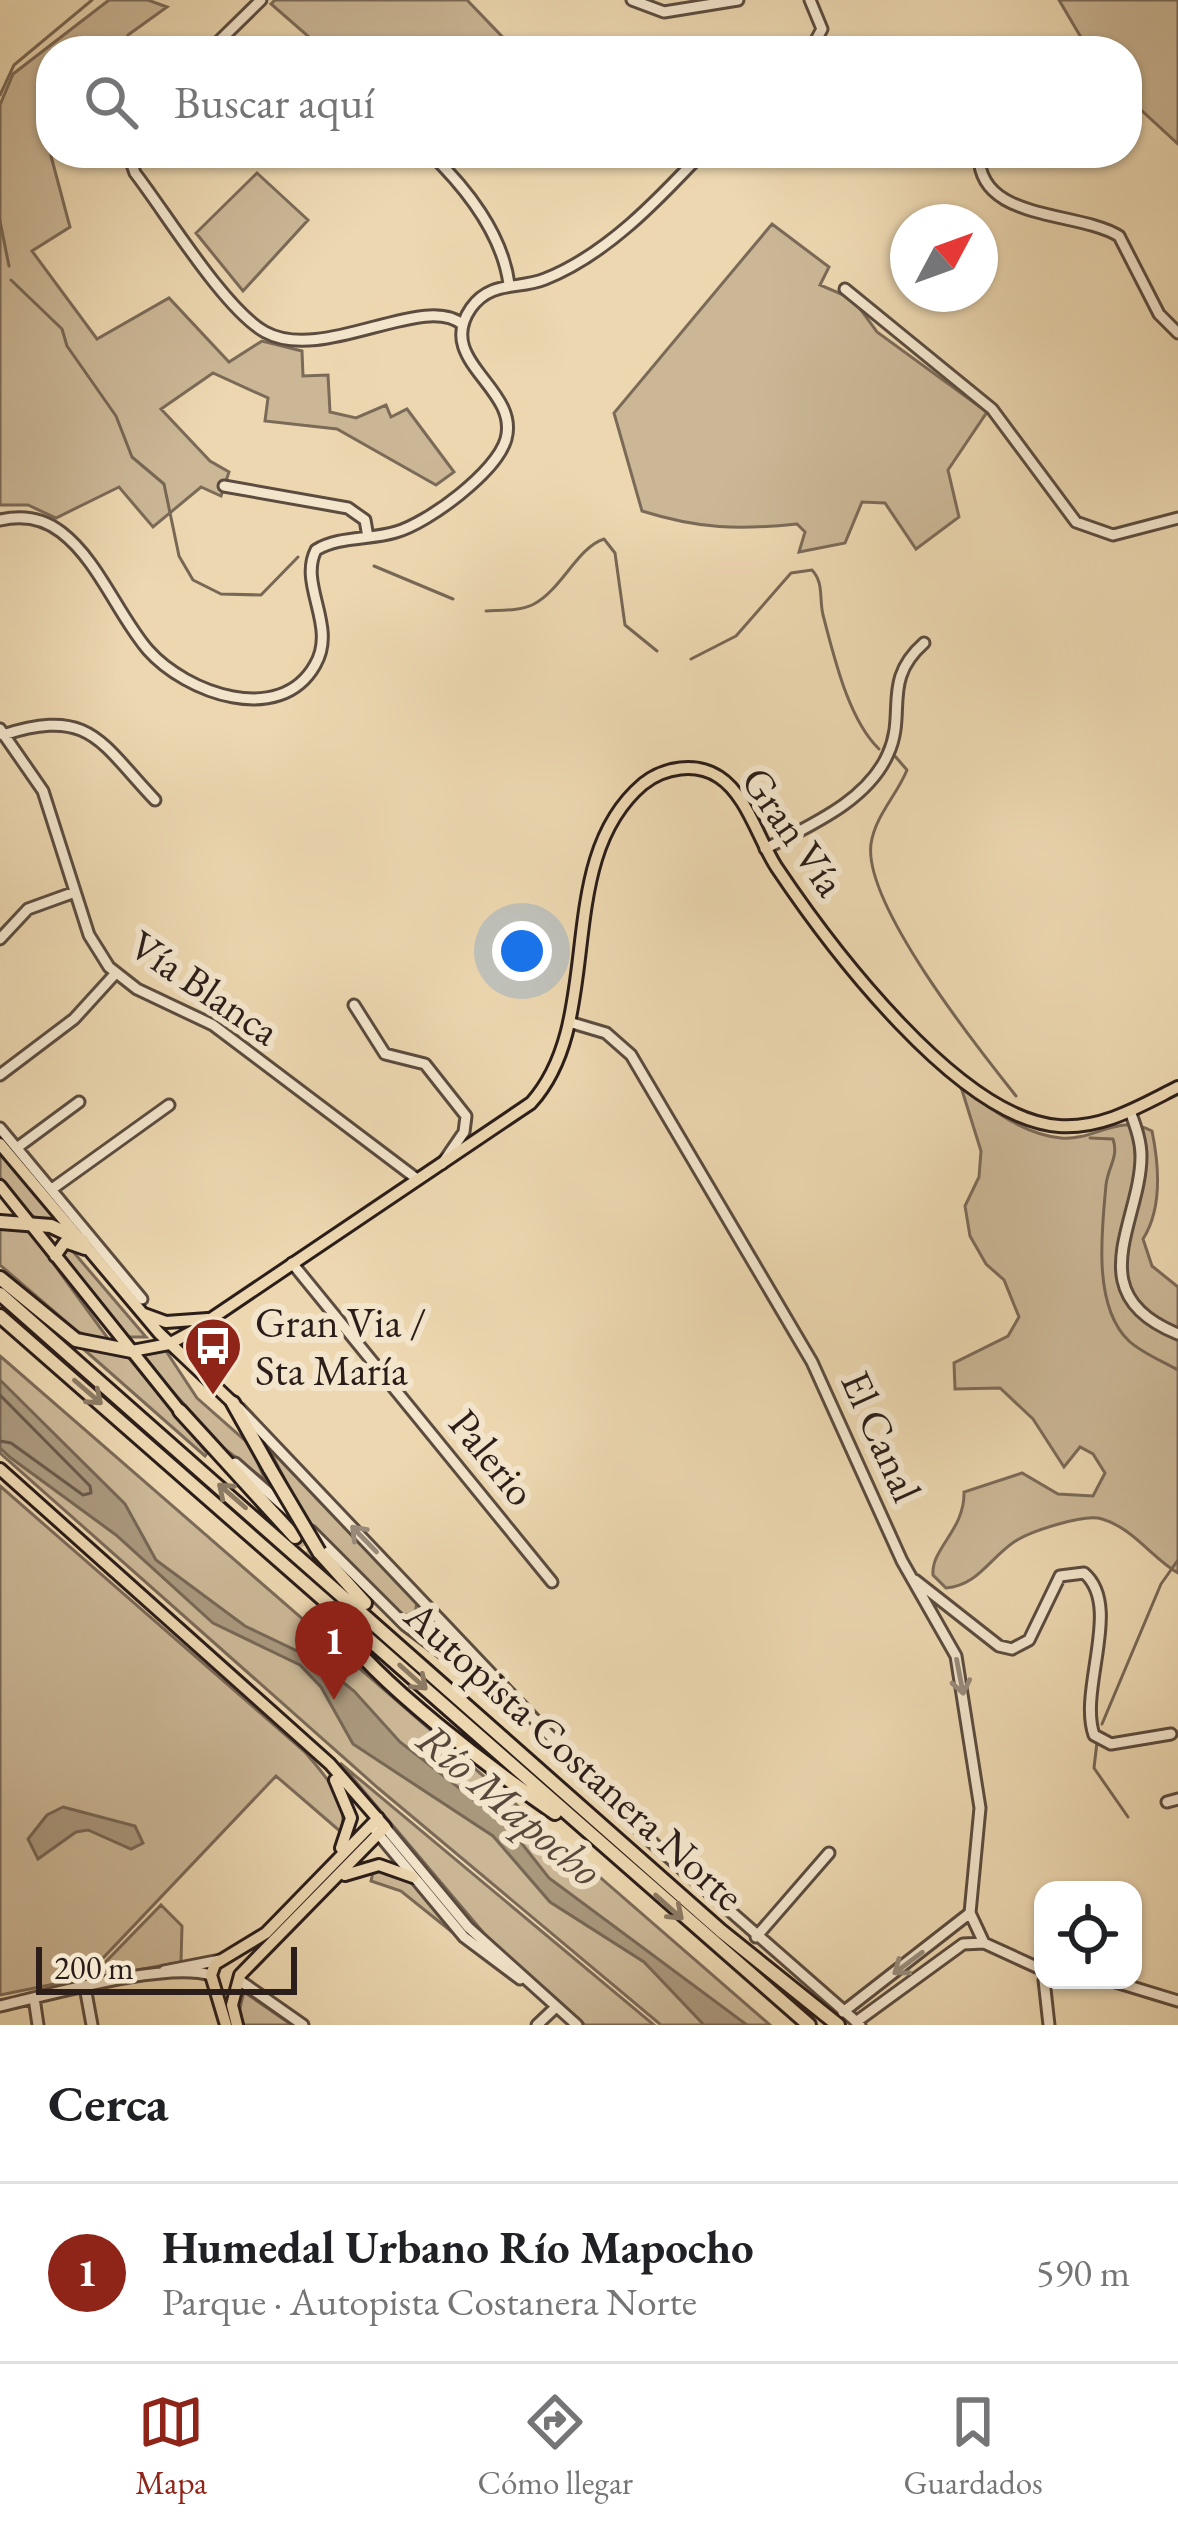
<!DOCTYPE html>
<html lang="es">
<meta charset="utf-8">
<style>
body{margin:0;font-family:"EB Garamond",serif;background:#f2f2f2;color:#202124}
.controls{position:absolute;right:36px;bottom:36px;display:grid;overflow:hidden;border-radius:24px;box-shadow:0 3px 9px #0004}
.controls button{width:108px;height:108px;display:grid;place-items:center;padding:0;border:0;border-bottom:3px solid #e0e0e0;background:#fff;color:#202124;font:60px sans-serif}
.compass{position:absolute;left:890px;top:204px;width:108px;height:108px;border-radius:50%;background:#fff;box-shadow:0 3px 9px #0004;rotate:49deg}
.scale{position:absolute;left:36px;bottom:30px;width:261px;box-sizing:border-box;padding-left:12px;border:6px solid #2b1d19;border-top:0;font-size:33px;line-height:42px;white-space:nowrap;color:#2b1d19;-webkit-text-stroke:9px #f3e5cc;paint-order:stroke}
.you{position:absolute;left:522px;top:951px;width:42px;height:42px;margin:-30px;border:9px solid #fff;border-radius:50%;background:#1a73e8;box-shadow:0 0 0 18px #1a73e833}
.badge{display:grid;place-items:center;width:78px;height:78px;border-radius:50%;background:#8f2418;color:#fff;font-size:39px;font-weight:700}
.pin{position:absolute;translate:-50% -99px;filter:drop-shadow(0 3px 6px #0008)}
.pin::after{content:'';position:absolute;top:63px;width:42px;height:36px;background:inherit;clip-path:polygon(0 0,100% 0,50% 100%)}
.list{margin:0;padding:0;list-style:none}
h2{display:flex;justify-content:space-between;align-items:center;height:156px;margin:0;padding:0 48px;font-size:51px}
h2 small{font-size:39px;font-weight:400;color:#757577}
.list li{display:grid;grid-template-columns:78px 1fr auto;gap:36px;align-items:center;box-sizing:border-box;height:180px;padding:0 48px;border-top:3px solid #e0e0e0}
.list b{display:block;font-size:45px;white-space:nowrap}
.list p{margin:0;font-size:39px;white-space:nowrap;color:#757577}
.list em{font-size:39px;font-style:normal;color:#757577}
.icon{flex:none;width:66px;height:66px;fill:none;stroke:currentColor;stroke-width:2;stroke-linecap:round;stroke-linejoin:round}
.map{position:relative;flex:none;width:1178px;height:2025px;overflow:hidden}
.search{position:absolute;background:#fff;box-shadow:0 3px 9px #0004;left:36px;right:36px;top:36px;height:132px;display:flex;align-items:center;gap:30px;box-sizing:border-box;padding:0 42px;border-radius:48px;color:#757577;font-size:45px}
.sheet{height:336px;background:#fff}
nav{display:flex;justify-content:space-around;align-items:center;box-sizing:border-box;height:168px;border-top:3px solid #e0e0e0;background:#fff;font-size:33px;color:#757577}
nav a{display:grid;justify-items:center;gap:6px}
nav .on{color:#8f2418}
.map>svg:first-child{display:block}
.green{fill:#cbb796;stroke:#7b6a58;stroke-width:3}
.water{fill:#aa987d;stroke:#776755;stroke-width:3}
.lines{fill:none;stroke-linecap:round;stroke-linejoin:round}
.shore{stroke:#6a5a4b;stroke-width:3}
.stream{stroke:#776755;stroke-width:3}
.highway-tunnel{stroke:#c5b292;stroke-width:12;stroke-dasharray:12 6;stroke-linecap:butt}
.minor-casing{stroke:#5b4c3f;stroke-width:15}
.major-casing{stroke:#2b1d19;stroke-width:16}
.highway-casing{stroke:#2b1d19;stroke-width:18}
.minor{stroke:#f3e5cc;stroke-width:9}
.major{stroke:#ecd7b0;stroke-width:10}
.highway{stroke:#ecd7b0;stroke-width:12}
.highway-bridge-casing{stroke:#2b1d19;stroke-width:18;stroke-linecap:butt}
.highway-bridge{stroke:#ecd7b0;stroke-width:12}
.oneway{stroke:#8c7a64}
.oneway2{stroke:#998b7b}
.labels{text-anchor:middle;stroke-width:12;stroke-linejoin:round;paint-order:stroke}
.street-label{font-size:42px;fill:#2b1d19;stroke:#f3e5cc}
.poi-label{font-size:42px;fill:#2b1d19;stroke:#f3e5cc;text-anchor:start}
.water-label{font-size:45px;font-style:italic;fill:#57483c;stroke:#f3e5cc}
</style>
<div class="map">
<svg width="1178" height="2025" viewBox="0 0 1178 2025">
<rect width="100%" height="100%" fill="#ecd7b0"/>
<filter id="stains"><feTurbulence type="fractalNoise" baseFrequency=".00167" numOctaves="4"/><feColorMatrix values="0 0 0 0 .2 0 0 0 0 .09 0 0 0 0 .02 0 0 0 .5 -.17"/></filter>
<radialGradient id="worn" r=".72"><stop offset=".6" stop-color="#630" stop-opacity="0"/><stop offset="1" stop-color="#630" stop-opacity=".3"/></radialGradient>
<path class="green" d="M 109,0 L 148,0 L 167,7 L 128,35 L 121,51 L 51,51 L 51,156 L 70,227 L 32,251 L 97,339 L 169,298 L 229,362 L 262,341 L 302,351 L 303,376 L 328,375 L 330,412 L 356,418 L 386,405 L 391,417 L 407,409 L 454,472 L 436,485 L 337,429 L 265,421 L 268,398 L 213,373 L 161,409 L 210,461 L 229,472 L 221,496 L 201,487 L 153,527 L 119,487 L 56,518 L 28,505 L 0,505 L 0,105 L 13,74 Z
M 275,0 L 467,0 L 516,51 L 400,51 L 393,44 L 385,51 L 325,51 L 271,4 Z
M 1059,0 L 1178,0 L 1178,144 L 1127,97 L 1127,51 L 1089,51 Z
M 257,173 L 308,220 L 243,291 L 196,233 Z
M 772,224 L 829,267 L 820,285 L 853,299 L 877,332 L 987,412 L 948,470 L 959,517 L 916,549 L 885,503 L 862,502 L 845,543 L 799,552 L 805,532 L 797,524 C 739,530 699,529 642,511 L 614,413 Z
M 961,1087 C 992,1109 1022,1134 1061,1138 C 1095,1141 1118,1113 1152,1131 C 1159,1165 1162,1209 1143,1239 L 1152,1266 L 1178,1287 L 1178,1573 C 1152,1558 1133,1528 1102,1519 C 1085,1513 1028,1532 1014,1542 C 989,1559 978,1585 946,1588 L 933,1575 C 931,1548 965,1530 964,1492 L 1022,1473 L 1058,1494 L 1093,1496 L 1105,1473 L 1093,1454 L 1080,1447 L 1064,1467 L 1033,1419 L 1000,1388 L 955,1389 L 954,1363 L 1008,1336 L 1019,1317 L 1004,1280 L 986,1264 L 970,1236 L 965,1206 L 979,1177 L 981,1151 Z
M 0,1151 L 58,1221 L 32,1217 L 0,1177 Z
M 0,1227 L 29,1230 L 112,1344 L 78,1332 L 0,1265 Z
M 70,1248 L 146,1337 L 126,1337 L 61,1252 Z
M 80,1346 L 129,1358 L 207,1453 L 205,1456 Z
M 166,1351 L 197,1398 L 249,1444 L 266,1481 L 225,1449 L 140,1356 Z
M 0,1356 L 770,2025 L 661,2025 L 378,1788 L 0,1453 Z
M 266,1443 L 417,1602 L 415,1614 L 400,1615 L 304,1517 Z
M 0,1486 L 305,1752 C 324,1775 350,1800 341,1832 L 276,1776 L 84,1978 L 0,1995 Z
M 340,1763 L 654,2025 L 585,2025 L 498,1950 Z
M 374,1868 L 406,1875 L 467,1944 L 401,1891 L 371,1881 Z
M 161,1905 L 182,1926 L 181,1962 L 89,1979 Z
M 244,1992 L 292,2025 L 244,2025 L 239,2012 Z"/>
<path class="water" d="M 0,1380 L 125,1504 L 156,1560 L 245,1626 L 314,1659 L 354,1691 L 400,1742 L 508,1826 L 549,1878 L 747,2025 L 704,2025 L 644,1962 L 550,1902 L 493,1836 L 353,1744 L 321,1687 L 300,1665 L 213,1623 L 116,1535 L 11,1458 L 0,1448 Z
M 63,1807 L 135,1826 L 143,1843 L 131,1849 L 88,1830 L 76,1832 L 38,1859 L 28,1839 L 47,1815 Z"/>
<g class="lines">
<path class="shore" d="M 0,1395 L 90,1486 L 91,1493 L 83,1495 L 11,1443 L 0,1441"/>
<path class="stream" d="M 0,95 L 14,65 L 92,0
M 0,221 L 9,266
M 11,280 L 62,329 L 67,346 L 116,416 L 132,457 L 164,484 L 179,556 L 193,580 L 221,594 L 261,595 L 298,557
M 374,566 L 453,599
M 486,611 C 501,610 521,611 534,604 C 561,590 578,547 604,539 L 615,553 L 625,625 L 657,651
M 691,659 L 736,636 L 791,573 L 812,570 C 824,583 819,598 823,615 C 834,656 848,719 879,749
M 894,755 L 907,770 C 897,795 875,816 871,844 C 863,904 977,1047 1016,1096
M 1090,1138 L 1113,1139 C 1119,1157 1108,1167 1106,1185 C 1102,1229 1092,1306 1129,1341 C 1142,1353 1162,1361 1178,1370
M 1102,1724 L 1161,1584 L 1178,1560
M 1097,1742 L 1094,1768 L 1128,1817"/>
<path class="highway-tunnel" d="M 295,1537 L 326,1601"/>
<defs>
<path id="minor" d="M 632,0 L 664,12 L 738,0
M 209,51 L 261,0
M 810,51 L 822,29 L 810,0
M 128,153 L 135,173 C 166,213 224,309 265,332 C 323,364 425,291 463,325
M 430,153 C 467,189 502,233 509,284
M 979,153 C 977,222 1076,210 1119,236 L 1159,314 L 1178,333
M 845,289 L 992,409 L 1076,522 L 1113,535 L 1178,518
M 224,486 L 348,508 L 365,520 L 368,537
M 0,520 C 22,515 43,518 61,532 C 98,560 118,615 148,650 C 186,693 280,727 315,665 C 338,626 298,585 316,550 C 339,536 370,540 396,532 C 428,523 497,472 506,439 C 520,388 434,361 471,308 C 491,280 518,290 545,279 C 606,255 658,200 702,153
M 0,729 L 43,791 L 89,935 L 109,967 L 137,989 L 213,1025 L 417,1179
M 3,735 C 90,707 100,742 155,800
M 765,849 C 808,826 867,802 888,754 C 907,713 881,681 924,643
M 0,939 L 28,909 L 75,892
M 354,1005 L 385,1054 L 425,1064 L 466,1116 L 464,1132 L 442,1164
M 569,1022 L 606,1033 L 631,1055 L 812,1362 L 902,1561 L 956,1656 L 980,1808 L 970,1913 L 984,1943
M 0,1075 L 74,1019 L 115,974
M 1130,1111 C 1135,1125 1141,1140 1141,1156 C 1141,1222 1078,1294 1178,1334
M 0,1128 L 142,1299
M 18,1147 L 79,1102
M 52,1189 L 169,1105
M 292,1263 L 552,1582
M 239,1408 L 647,1838 L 860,2025
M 235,1463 L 294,1515
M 311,1531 L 405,1625 L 525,1715
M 915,1580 L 999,1646 L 1012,1649 L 1029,1640 L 1060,1576 L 1084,1573 C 1123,1606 1078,1689 1094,1735 L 1111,1744 L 1171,1734
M 1167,1802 L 1178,1799
M 371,1825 L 464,1937 L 520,1979
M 385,1827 L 468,1927 L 577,2025
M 756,1937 L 829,1853
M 164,1971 L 220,1960
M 239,1980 L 303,2025
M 1044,1980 L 1049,2025
M 1109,1980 L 1178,2001
M 85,1987 L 92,2025
M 34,1998 L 38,2025
M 0,2006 C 49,1995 166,1961 211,1975
M 843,2012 L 970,1913
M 856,2022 L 963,1944 L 984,1943 L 1043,1970
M 537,2025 L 556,2007"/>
<path id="major" d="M 0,1144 L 159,1333 L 233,1403
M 0,1186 L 180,1411
M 55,1256 L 65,1242 L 85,1249
M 144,1314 L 166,1322 L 208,1319
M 202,1326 L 198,1345 L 203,1372
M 132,1351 L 169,1344 L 193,1331 L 531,1103 C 607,1019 551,862 643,784 C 664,767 696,762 719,777 C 747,795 759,841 777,868 C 830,947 959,1119 1059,1126 C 1103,1129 1140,1106 1178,1087
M 0,1469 L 330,1764 L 385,1827 L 240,1975 L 232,2005 L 237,2025
M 335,1780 L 351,1818 L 341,1848
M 345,1875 L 379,1865 L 413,1877
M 226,2025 L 211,1975 L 215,1964 L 266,1933 L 378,1818"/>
<path id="highway" d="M 0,1222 L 51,1226 L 83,1241
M 0,1278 L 76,1340 L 132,1351
M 0,1294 L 721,1931 L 838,2025
M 0,1316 L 809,2025
M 233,1403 L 270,1469
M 180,1411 L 295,1537
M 319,1552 L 365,1603
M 336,1624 C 375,1682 495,1772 555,1813"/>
</defs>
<use href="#minor" class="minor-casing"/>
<use href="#major" class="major-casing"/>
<use href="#highway" class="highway-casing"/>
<use href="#minor" class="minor"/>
<use href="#major" class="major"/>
<use href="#highway" class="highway"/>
<defs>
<path id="highway-bridge" d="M 270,1469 L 319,1552"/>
</defs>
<use href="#highway-bridge" class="highway-bridge-casing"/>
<use href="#highway-bridge" class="highway-bridge"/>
</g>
<defs><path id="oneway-shaft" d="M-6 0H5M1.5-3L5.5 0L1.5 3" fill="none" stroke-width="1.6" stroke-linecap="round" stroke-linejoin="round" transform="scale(3)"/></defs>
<g class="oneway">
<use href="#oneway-shaft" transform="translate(88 1392) rotate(41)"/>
<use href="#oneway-shaft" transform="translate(232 1496) rotate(-139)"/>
<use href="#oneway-shaft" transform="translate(413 1677) rotate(42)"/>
<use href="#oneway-shaft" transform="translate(669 1907) rotate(42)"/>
</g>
<g class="oneway2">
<use href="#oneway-shaft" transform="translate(364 1539) rotate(-134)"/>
<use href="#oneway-shaft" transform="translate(960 1677) rotate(79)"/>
<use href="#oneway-shaft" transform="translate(908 1963) rotate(143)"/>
</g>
<defs>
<symbol id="bus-pin" viewBox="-11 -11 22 30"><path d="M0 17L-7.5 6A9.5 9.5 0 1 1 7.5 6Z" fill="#8f2418" stroke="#f3e5cc"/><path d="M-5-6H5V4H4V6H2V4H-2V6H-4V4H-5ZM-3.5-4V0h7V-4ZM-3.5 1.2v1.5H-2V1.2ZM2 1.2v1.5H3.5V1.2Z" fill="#fff"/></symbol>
</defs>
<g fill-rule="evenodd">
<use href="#bus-pin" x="180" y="1313" width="66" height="90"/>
</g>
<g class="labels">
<g class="street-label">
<text transform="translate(794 831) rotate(55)" y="15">Gran Vía</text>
<text transform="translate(205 987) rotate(34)" y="15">Vía Blanca</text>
<text transform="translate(882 1436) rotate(66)" y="15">El Canal</text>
<text transform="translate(493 1457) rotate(51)" y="15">Palerio</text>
<text transform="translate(575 1755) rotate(42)" y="15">Autopista Costanera Norte</text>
</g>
<g class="poi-label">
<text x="255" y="1337">Gran Via /<tspan x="255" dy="48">Sta María</tspan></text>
</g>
<g class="water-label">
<text transform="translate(510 1804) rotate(40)" y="16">Río Mapocho</text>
</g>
</g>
<rect width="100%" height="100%" filter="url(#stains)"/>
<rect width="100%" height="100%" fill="url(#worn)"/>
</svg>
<div class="controls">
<button><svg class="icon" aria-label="locate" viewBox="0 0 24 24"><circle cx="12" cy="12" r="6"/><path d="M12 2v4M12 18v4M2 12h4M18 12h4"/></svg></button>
</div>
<svg class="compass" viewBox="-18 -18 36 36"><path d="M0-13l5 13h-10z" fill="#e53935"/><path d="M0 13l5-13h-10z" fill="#757577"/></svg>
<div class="scale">200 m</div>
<div class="you"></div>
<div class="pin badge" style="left:334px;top:1700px">1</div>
<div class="search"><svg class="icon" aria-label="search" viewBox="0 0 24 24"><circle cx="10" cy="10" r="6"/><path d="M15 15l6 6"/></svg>Buscar aquí</div>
</div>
<section class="sheet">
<h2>Cerca<small></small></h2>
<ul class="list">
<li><span class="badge">1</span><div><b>Humedal Urbano Río Mapocho</b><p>Parque · Autopista Costanera Norte</p></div><em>590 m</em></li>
</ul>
</section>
<nav>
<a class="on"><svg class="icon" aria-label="map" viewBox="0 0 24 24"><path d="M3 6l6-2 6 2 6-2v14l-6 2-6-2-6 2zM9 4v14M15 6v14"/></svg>Mapa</a>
<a><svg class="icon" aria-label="directions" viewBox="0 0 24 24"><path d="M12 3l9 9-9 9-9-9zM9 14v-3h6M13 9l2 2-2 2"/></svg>Cómo llegar</a>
<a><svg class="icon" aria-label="saved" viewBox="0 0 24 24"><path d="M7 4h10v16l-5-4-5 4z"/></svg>Guardados</a>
</nav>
